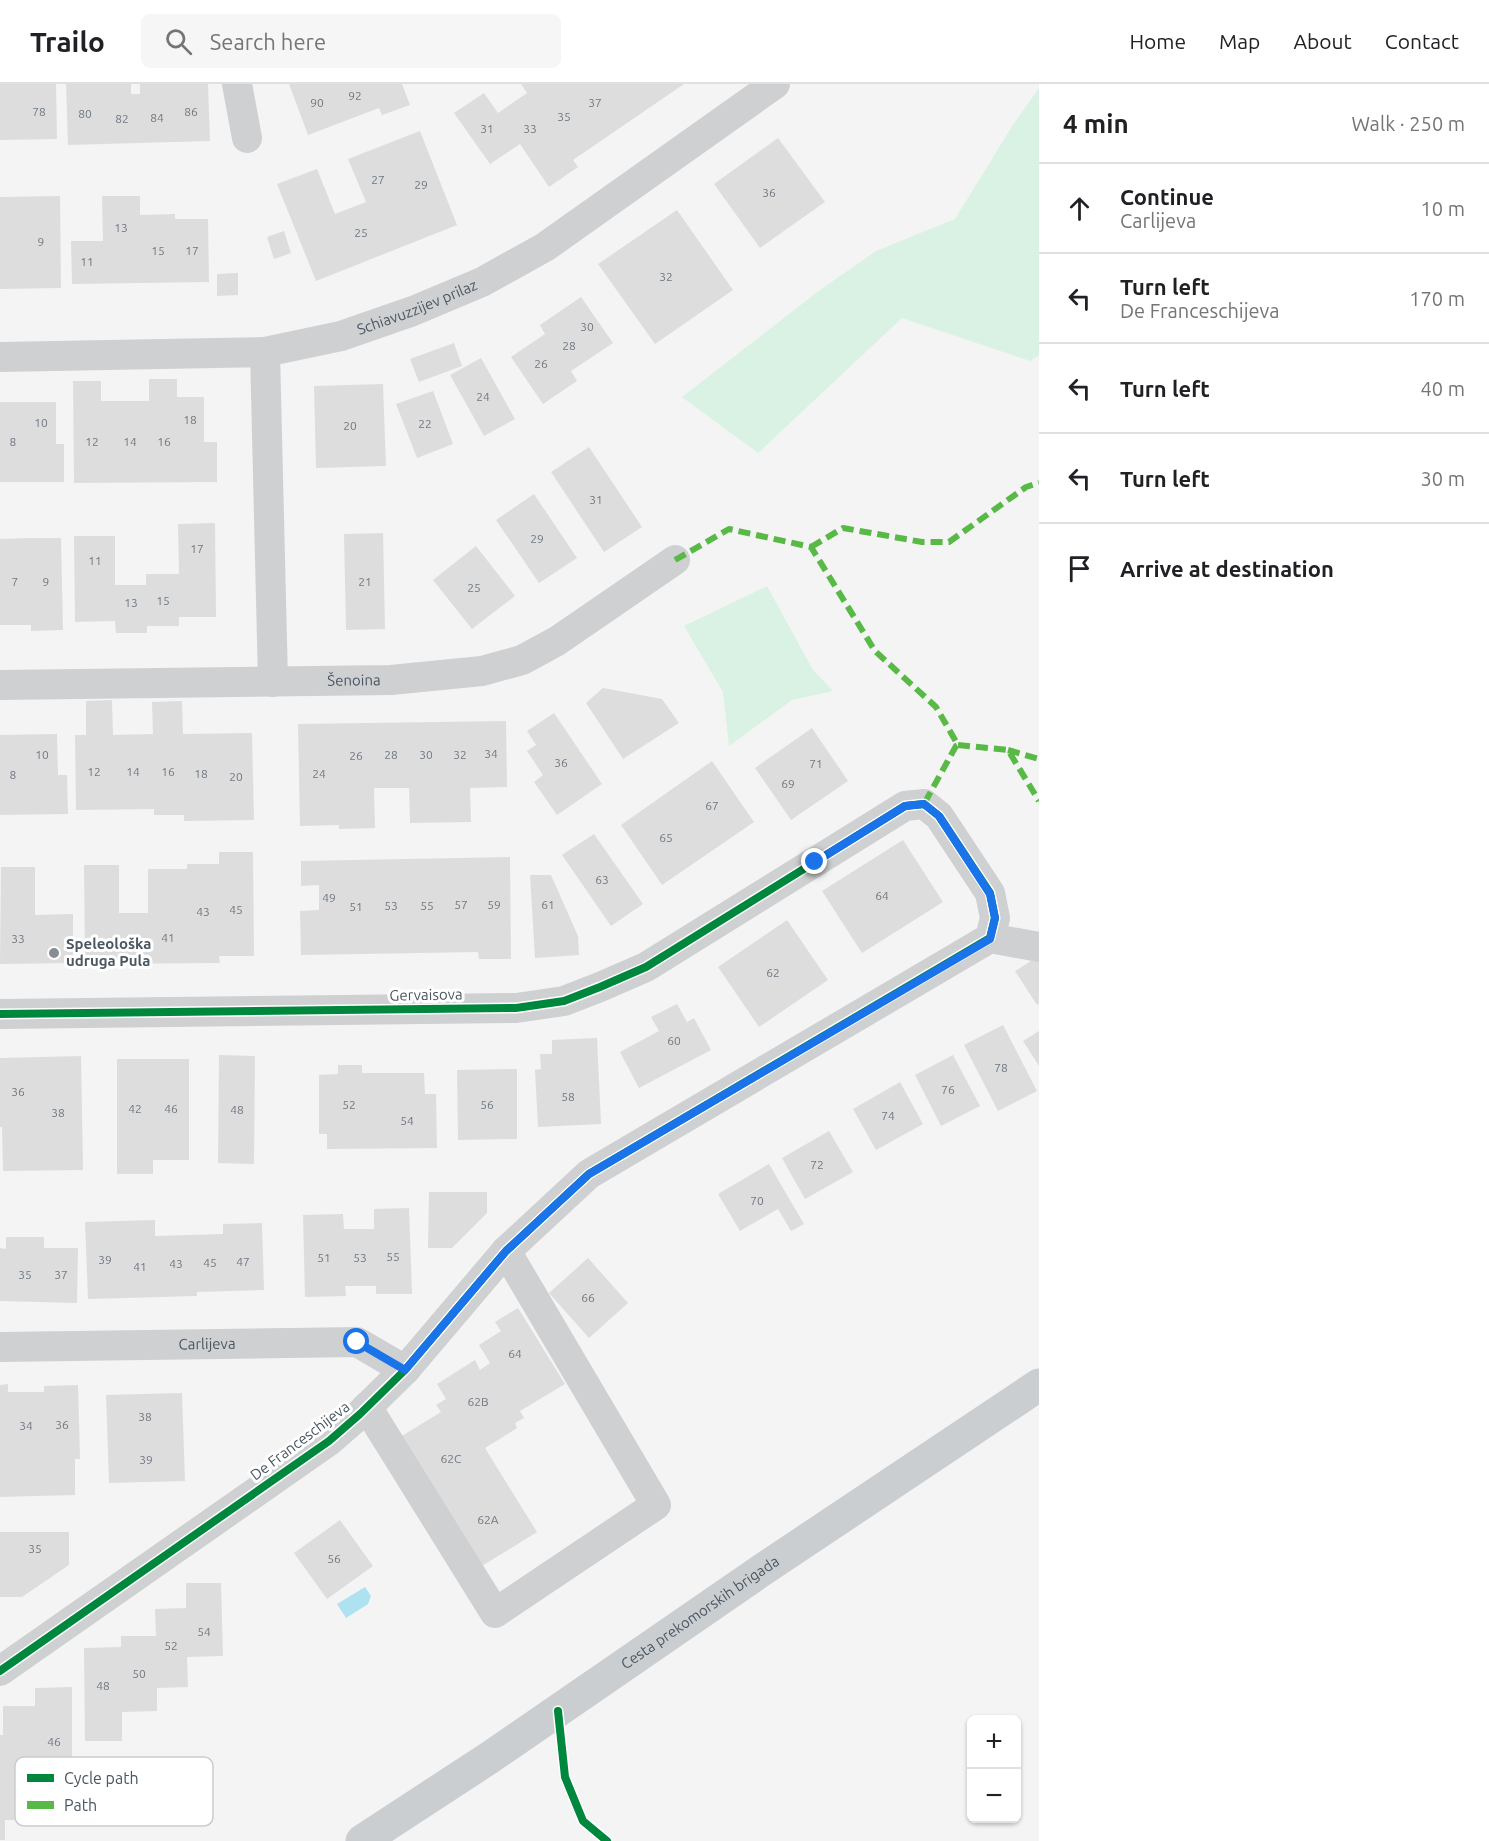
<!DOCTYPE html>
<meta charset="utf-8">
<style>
body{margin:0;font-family:Ubuntu,sans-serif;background:#f6f6f6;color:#202124}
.controls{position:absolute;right:18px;bottom:18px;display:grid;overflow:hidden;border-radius:9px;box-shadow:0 2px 4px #0004}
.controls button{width:54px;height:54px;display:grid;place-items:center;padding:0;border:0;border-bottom:2px solid #e0e0e0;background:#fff;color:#202124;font:30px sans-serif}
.stop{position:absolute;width:18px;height:18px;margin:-14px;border:4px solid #1a73e8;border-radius:50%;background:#fff}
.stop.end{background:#1a73e8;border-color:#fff;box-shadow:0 2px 6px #0008}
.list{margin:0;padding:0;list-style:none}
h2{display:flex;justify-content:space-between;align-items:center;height:78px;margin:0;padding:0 24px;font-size:26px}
h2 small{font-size:20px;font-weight:400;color:#757577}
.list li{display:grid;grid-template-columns:39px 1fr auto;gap:18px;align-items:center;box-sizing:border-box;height:90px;padding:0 24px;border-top:2px solid #e0e0e0}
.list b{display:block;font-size:22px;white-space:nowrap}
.list p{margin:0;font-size:20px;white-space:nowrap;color:#757577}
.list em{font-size:20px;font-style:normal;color:#757577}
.icon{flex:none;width:33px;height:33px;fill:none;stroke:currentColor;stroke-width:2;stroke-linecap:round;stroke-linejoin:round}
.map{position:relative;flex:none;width:1039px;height:1757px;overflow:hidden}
header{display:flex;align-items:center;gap:36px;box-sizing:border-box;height:84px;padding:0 30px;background:#fff;border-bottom:2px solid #e0e0e0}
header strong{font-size:28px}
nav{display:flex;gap:33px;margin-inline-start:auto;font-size:21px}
.search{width:420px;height:54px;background:#f6f6f6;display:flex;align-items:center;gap:15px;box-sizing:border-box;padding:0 21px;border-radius:9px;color:#757577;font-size:22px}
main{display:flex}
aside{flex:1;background:#fff}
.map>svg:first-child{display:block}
.green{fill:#d9f2e3}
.water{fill:#aee2f0}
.building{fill:#ddddde}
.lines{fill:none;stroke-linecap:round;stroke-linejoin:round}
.minor{stroke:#ced0d2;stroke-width:30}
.major{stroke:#caced1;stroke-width:33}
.quiet{stroke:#58b947;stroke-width:6;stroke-dasharray:12 6;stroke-linecap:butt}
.cycleway-casing{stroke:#fff;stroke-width:11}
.cycleway{stroke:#00873e;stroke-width:8}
.route{stroke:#1a73e8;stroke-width:8}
.poi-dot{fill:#868d94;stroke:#fff;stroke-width:2}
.labels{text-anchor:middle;stroke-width:6;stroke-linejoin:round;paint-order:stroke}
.number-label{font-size:12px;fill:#707881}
.street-label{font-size:15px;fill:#4a5661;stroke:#fff}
.poi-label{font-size:15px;font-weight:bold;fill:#4a5661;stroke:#fff;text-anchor:start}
.key{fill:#fff;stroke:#c9ccd0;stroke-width:1.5}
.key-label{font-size:16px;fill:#4a5661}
</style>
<header>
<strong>Trailo</strong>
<div class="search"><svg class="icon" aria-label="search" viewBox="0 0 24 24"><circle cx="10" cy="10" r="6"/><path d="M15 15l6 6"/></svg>Search here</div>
<nav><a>Home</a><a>Map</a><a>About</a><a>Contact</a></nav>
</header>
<main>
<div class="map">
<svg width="1039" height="1757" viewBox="0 0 1039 1757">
<rect width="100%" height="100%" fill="#f4f4f4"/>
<path class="green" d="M 1039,4 L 1039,271 L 1030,277 L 902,234 L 758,369 L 682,313 L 820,206 L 876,167 L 955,135 L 1011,44 Z
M 767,502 L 813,586 L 833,607 L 792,616 L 729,662 L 723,608 L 684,542 Z"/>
<path class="water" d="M 365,1503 L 371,1512 L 368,1520 L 346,1534 L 337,1520 Z"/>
<path class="building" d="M 0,0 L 56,0 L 57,55 L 0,56 Z
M 66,0 L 131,0 L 131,10 L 140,10 L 140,0 L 208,0 L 210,57 L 68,61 Z
M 289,0 L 402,0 L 410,21 L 382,31 L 379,24 L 308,51 Z
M 521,0 L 684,0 L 573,76 L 578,83 L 549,103 L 520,60 L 490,80 L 454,29 L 484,9 L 498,29 L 527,9 Z
M 420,47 L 457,141 L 316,197 L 277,100 L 317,85 L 335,130 L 366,118 L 348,75 Z
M 778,54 L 825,118 L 760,164 L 714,100 Z
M 60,112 L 61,204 L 0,205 L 0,113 Z
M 102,112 L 140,112 L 140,131 L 175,130 L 175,135 L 208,135 L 209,198 L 72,200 L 71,157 L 103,157 Z
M 677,126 L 733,206 L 655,260 L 598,180 Z
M 284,147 L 291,169 L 274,175 L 267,153 Z
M 238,189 L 238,211 L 217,212 L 217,190 Z
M 581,213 L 613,259 L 571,287 L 577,297 L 543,320 L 511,273 L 545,250 L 540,241 Z
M 454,259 L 462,282 L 419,298 L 410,275 Z
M 481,274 L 515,335 L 484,352 L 450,291 Z
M 149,295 L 177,295 L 177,313 L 204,313 L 204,358 L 217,358 L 217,398 L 74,399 L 73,297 L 101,297 L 101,317 L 149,317 Z
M 383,300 L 386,382 L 316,384 L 314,302 Z
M 433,307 L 453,360 L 417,374 L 396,320 Z
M 0,318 L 56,318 L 56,360 L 64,360 L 64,398 L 0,398 Z
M 589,363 L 642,443 L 604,468 L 551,388 Z
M 534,410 L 577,474 L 539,499 L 496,436 Z
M 215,439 L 216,533 L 179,533 L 179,542 L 147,542 L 147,549 L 116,549 L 115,537 L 75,538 L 74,452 L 115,452 L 115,501 L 146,501 L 146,490 L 179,490 L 178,440 Z
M 383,449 L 385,545 L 346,546 L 344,450 Z
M 30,454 L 61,454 L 63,546 L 31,547 L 31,541 L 0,541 L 0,455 Z
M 476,462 L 515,512 L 472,545 L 433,496 Z
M 603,604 L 662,615 L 679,639 L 623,675 L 586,619 Z
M 112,616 L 113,651 L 153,650 L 152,618 L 182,617 L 183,650 L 252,649 L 254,736 L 184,737 L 184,731 L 154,731 L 154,725 L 76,726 L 75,651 L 86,651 L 86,617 Z
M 554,629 L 602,700 L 557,731 L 534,698 L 543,691 L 527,667 L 536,661 L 527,647 Z
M 506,637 L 507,703 L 470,704 L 471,738 L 410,739 L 409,704 L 374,704 L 375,744 L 339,745 L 339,741 L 300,742 L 298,640 Z
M 812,644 L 848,697 L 791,736 L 755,684 Z
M 57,650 L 58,691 L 67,691 L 68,730 L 0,731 L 0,651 Z
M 712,677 L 754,738 L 662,801 L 621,741 Z
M 594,750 L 643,820 L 611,842 L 562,771 Z
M 903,756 L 943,818 L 862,869 L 822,807 Z
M 219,768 L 253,768 L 254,872 L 219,872 L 220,879 L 85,880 L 84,781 L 119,781 L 119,829 L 148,829 L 148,785 L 187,785 L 187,780 L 219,780 Z
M 510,773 L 511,875 L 479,875 L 478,868 L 301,871 L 300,827 L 319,826 L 319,801 L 301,802 L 301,777 Z
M 1,783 L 35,783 L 35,831 L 73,830 L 73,879 L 0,880 Z
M 530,791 L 551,791 L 578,852 L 579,871 L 535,874 Z
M 787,836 L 828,896 L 759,943 L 718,883 Z
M 1039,872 L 1039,919 L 1037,921 L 1015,887 Z
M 677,920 L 687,938 L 694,934 L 711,966 L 639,1004 L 620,968 L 659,947 L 651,933 Z
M 1003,941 L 1037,1007 L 998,1027 L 964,961 Z
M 1039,947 L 1039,982 L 1023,957 Z
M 597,954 L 601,1040 L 538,1043 L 535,986 L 541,985 L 540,970 L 552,970 L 552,956 Z
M 219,971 L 255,972 L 254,1080 L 218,1079 Z
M 953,971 L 980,1022 L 941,1042 L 915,991 Z
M 81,972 L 83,1086 L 3,1087 L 2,1043 L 0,1043 L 0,974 Z
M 117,975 L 189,975 L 189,1076 L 153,1076 L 153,1090 L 117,1090 Z
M 338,981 L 362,981 L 362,989 L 424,989 L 425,1010 L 436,1010 L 437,1064 L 327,1065 L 327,1050 L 319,1050 L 319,991 L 338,990 Z
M 517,985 L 517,1055 L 458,1056 L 457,986 Z
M 900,998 L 923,1040 L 876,1066 L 853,1025 Z
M 829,1047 L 853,1088 L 805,1115 L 782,1074 Z
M 769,1080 L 804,1140 L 791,1147 L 778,1125 L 740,1147 L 718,1110 Z
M 429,1108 L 487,1108 L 487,1129 L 452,1164 L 428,1164 Z
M 409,1124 L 412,1210 L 376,1210 L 376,1202 L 345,1202 L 346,1212 L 305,1213 L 303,1131 L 343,1130 L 344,1145 L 374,1145 L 374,1125 Z
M 155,1136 L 155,1152 L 223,1150 L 223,1140 L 262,1139 L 264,1206 L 197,1208 L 197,1212 L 88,1215 L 85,1138 Z
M 6,1153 L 44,1153 L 44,1164 L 78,1164 L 77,1219 L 0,1217 L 0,1164 L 6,1165 Z
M 588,1174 L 628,1219 L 589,1254 L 549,1209 Z
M 518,1224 L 565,1300 L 520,1327 L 524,1334 L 515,1339 L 517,1344 L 485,1364 L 537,1448 L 477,1485 L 397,1355 L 441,1328 L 436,1321 L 446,1315 L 437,1300 L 475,1276 L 480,1286 L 490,1279 L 479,1261 L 501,1247 L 495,1238 Z
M 8,1300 L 8,1308 L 44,1308 L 44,1302 L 78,1301 L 80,1375 L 75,1375 L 75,1411 L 0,1413 L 0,1301 Z
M 182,1309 L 185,1397 L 109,1399 L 106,1311 Z
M 340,1436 L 373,1482 L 327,1515 L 294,1469 Z
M 0,1448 L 69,1448 L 69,1481 L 22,1513 L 0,1513 Z
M 186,1499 L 221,1499 L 223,1572 L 187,1573 L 188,1603 L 157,1604 L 157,1627 L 122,1628 L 122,1657 L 85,1657 L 84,1564 L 121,1563 L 121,1552 L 156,1552 L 155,1525 L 186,1524 Z
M 72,1603 L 72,1696 L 37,1695 L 37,1736 L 5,1736 L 5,1756 L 0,1756 L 0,1651 L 3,1651 L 3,1622 L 35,1622 L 35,1604 Z"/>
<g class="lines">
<g class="minor">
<path d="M 237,0 L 247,54"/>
<path d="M 265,268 L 273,598"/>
<path id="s1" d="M 0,273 L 265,268 L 341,252 L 413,227 L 482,198 L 545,163 L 775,0"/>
<path id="s2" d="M 0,601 L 391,596 L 482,587 L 522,576 L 557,557 L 675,476"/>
<path d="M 990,854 L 1039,863"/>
<path d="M 0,930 L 516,924 L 564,917 L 600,903 L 646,883 L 905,722 L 924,720 L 939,732 L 990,809 L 995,834 L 990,854 L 589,1090 L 506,1167 L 405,1286 L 360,1330 L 329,1357 L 0,1587"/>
<path id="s3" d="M 0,1263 L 357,1258 L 405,1286"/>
<path d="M 367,1323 L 495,1529 L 656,1421 L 506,1167"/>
</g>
<path class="major" id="s4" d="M 362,1757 L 489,1674 L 762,1486 L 1039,1301"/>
<path class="quiet" d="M 811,463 L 843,444 L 922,458 L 949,458 L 1026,403 L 1039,399
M 675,476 L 729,445 L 811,463 L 875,567 L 936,623 L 958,661 L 956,662 L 924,720
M 958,661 L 1008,666 L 1039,717
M 1008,666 L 1039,675"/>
<defs>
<path id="cycleway" d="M 0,930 L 516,924 L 564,917 L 600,903 L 646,883 L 905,722 L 924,720 L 939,732 L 990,809 L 995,834 L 990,854 L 589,1090 L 506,1167 L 405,1286 L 360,1330 L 329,1357 L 0,1587
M 558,1627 L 565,1693 L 583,1737 L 607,1757"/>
</defs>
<use href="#cycleway" class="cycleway-casing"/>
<use href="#cycleway" class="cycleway"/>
</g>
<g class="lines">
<path class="route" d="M 357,1258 L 405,1286 L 506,1167 L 589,1090 L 990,855 L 995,834 L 990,810 L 939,732 L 924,720 L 905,722 L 815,778"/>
</g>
<circle class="poi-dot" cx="54" cy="869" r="6"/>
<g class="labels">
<g class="number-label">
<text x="355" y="16">92</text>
<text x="317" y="23">90</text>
<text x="595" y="23">37</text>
<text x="39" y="32">78</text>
<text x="191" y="32">86</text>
<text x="85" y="34">80</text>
<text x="564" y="37">35</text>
<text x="157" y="38">84</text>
<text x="122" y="39">82</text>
<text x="487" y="49">31</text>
<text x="530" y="49">33</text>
<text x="378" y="100">27</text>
<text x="421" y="105">29</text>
<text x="769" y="113">36</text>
<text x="121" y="148">13</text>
<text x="361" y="153">25</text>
<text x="41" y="162">9</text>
<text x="158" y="171">15</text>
<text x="192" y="171">17</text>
<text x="87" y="182">11</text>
<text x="666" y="197">32</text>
<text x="587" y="247">30</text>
<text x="569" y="266">28</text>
<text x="541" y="284">26</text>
<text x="483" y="317">24</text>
<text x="190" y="340">18</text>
<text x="41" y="343">10</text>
<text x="425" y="344">22</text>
<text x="350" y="346">20</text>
<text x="13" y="362">8</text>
<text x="92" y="362">12</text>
<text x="130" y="362">14</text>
<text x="164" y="362">16</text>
<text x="596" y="420">31</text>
<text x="537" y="459">29</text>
<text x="197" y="469">17</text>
<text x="95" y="481">11</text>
<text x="15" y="502">7</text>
<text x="46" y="502">9</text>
<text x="365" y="502">21</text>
<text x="474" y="508">25</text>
<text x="163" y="521">15</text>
<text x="131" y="523">13</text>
<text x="491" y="674">34</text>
<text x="42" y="675">10</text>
<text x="391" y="675">28</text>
<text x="426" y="675">30</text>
<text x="460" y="675">32</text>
<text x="356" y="676">26</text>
<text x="561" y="683">36</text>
<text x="816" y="684">71</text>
<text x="94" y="692">12</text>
<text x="133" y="692">14</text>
<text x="168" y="692">16</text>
<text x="201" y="694">18</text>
<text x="319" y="694">24</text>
<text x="13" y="695">8</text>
<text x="236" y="697">20</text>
<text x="788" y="704">69</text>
<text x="712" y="726">67</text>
<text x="666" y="758">65</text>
<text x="602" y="800">63</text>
<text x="882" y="816">64</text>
<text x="329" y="818">49</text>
<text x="461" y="825">57</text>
<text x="494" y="825">59</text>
<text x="548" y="825">61</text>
<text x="391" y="826">53</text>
<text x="427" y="826">55</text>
<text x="356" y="827">51</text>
<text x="236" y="830">45</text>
<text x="203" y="832">43</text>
<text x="168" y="858">41</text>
<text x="18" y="859">33</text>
<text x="773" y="893">62</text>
<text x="674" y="961">60</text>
<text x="1001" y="988">78</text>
<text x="948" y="1010">76</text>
<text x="18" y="1012">36</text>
<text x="568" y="1017">58</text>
<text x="349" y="1025">52</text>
<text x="487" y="1025">56</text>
<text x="135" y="1029">42</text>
<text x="171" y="1029">46</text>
<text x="237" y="1030">48</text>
<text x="58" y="1033">38</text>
<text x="888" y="1036">74</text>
<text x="407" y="1041">54</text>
<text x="817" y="1085">72</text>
<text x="757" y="1121">70</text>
<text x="393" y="1177">55</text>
<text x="324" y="1178">51</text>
<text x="360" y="1178">53</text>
<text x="105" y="1180">39</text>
<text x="243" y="1182">47</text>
<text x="210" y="1183">45</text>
<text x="176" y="1184">43</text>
<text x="140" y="1187">41</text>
<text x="25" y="1195">35</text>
<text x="61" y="1195">37</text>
<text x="588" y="1218">66</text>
<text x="515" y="1274">64</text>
<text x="478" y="1322">62B</text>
<text x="145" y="1337">38</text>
<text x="62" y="1345">36</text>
<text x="26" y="1346">34</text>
<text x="451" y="1379">62C</text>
<text x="146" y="1380">39</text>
<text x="488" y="1440">62A</text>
<text x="35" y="1469">35</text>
<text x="334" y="1479">56</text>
<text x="204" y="1552">54</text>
<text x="171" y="1566">52</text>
<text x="139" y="1594">50</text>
<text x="103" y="1606">48</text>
<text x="54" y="1662">46</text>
</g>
<g class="street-label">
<text dy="5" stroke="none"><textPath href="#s1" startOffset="424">Schiavuzzijev prilaz</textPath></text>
<text dy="5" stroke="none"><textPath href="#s2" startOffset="354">Šenoina</textPath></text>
<text transform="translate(426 911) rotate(-1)" y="5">Gervaisova</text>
<text dy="5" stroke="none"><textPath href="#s3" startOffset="207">Carlijeva</textPath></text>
<text transform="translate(300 1357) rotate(-37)" y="5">De Franceschijeva</text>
<text dy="5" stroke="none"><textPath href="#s4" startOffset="408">Cesta prekomorskih brigada</textPath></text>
</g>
<g class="poi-label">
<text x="66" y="865">Speleološka<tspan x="66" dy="17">udruga Pula</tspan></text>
</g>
</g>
<rect x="15" y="1673" width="198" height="69" rx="9" class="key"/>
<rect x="27" y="1690" width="27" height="8" fill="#00873e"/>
<rect x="27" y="1717" width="27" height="8" fill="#58b947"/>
<g class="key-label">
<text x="64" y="1700">Cycle path</text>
<text x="64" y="1727">Path</text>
</g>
</svg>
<div class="controls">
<button>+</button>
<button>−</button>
</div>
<div class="stop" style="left:357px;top:1258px"></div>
<div class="stop end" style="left:815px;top:778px"></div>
</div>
<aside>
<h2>4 min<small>Walk · 250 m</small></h2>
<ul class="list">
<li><svg class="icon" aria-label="ahead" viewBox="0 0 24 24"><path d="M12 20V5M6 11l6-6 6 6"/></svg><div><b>Continue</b><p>Carlijeva</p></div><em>10 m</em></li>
<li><svg class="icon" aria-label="left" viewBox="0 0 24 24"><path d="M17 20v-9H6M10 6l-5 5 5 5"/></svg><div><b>Turn left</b><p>De Franceschijeva</p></div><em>170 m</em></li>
<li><svg class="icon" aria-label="left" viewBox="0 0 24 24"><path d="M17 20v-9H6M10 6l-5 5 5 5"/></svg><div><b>Turn left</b></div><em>40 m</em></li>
<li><svg class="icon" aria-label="left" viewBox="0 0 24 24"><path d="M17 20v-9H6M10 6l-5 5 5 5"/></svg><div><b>Turn left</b></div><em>30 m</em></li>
<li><svg class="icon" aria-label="arrive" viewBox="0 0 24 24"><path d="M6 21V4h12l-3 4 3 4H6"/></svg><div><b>Arrive at destination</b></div></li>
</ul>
</aside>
</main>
